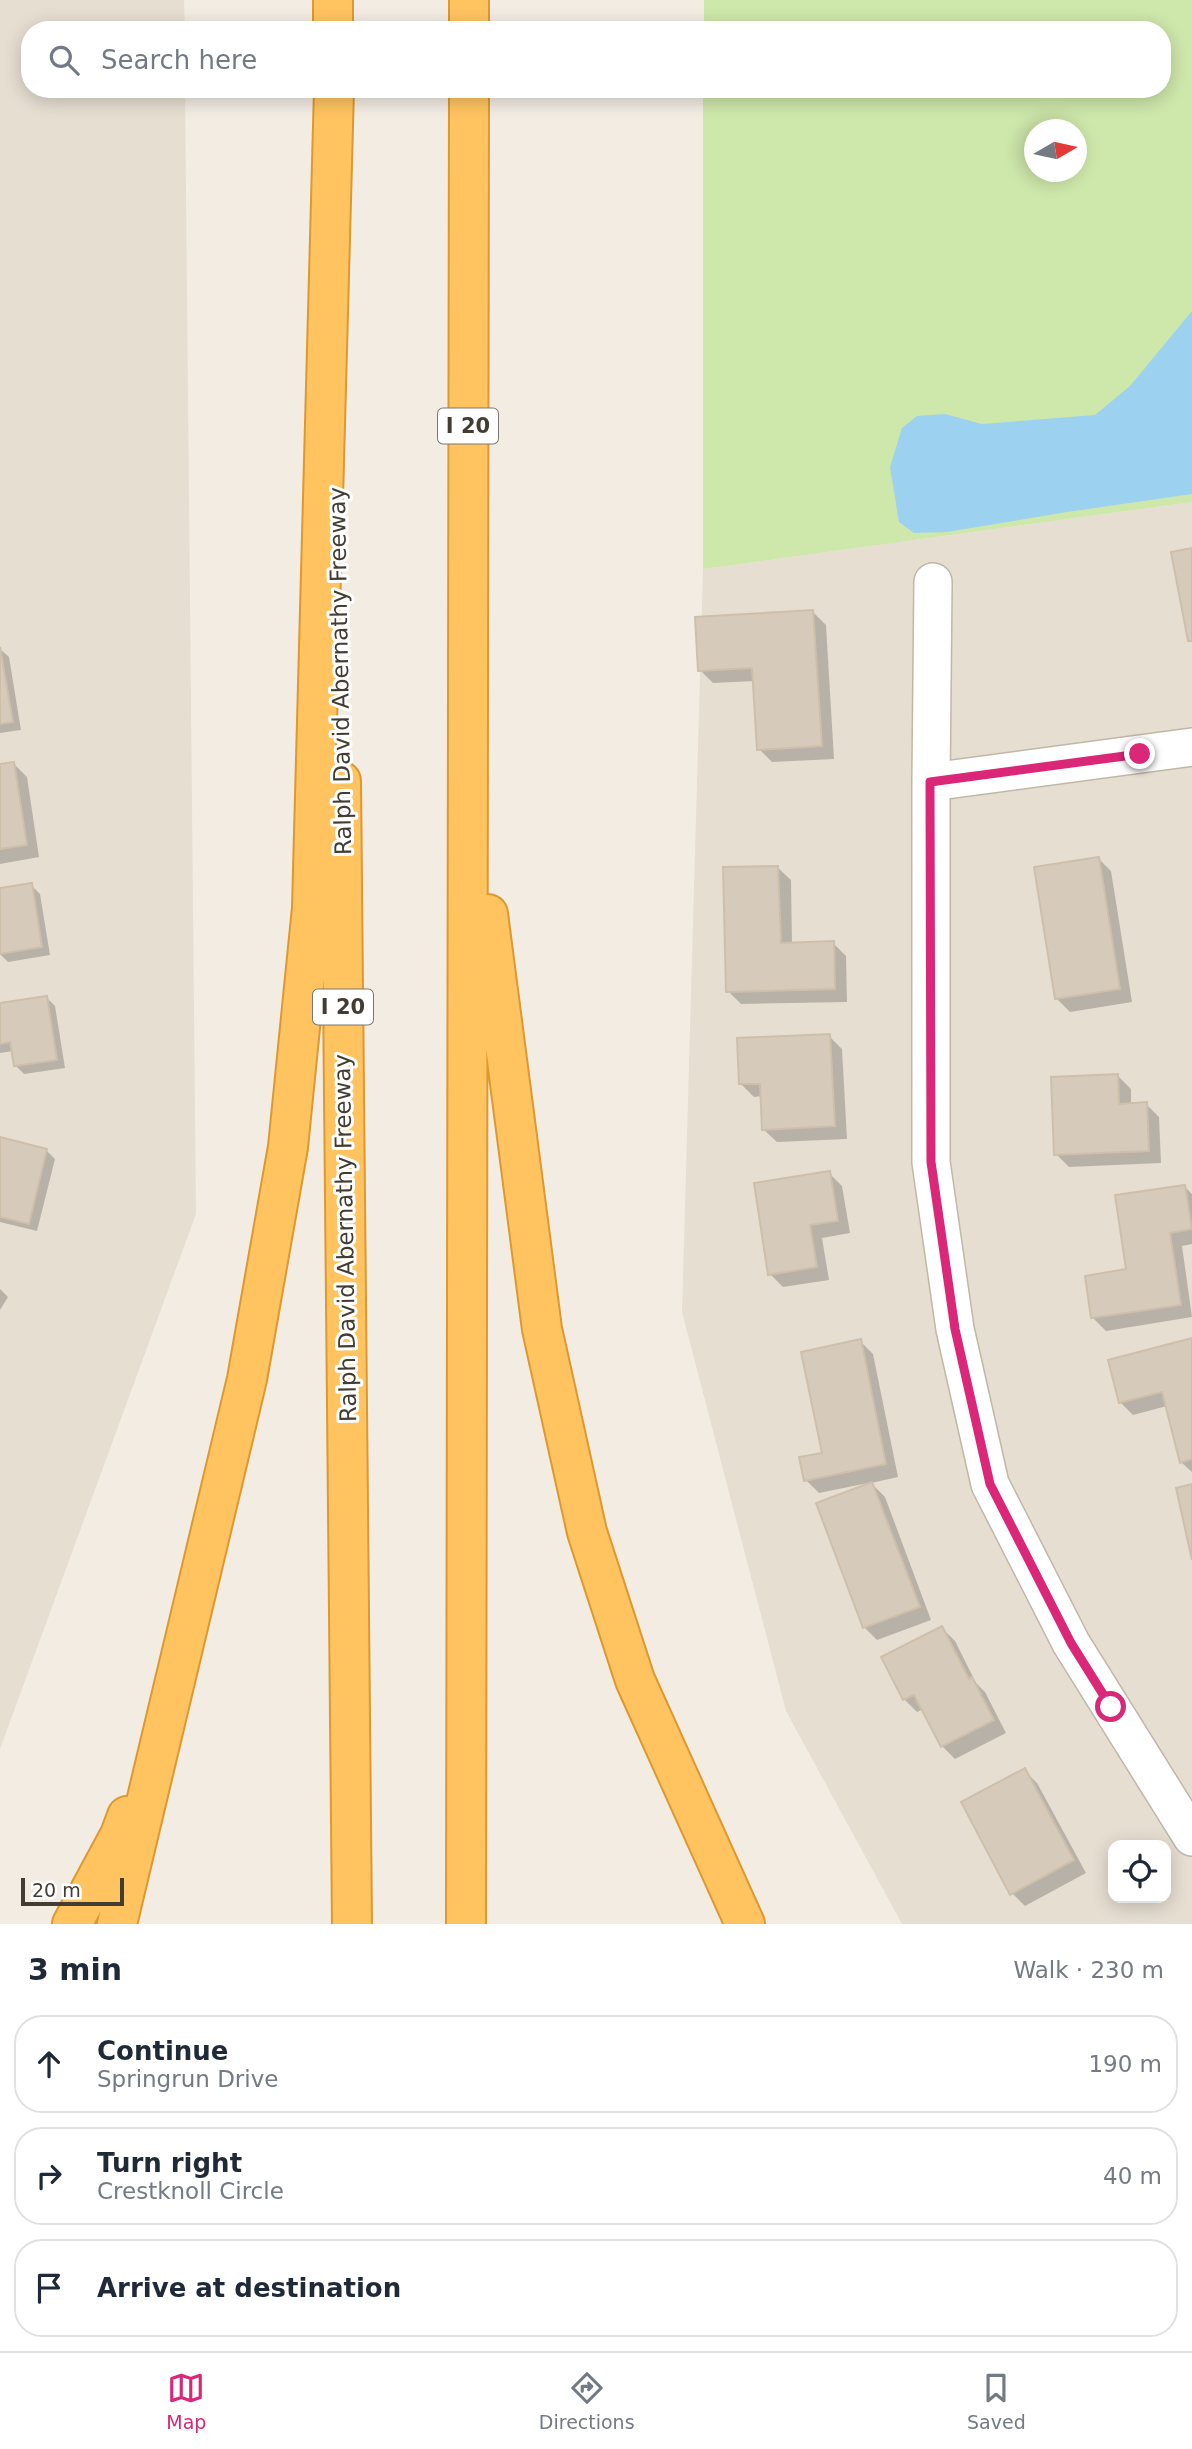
<!DOCTYPE html>
<meta charset="utf-8">
<style>
body{margin:0;font-family:"DejaVu Sans",sans-serif;background:#f2f2f3;color:#1f2937}
.controls{position:absolute;right:21px;bottom:21px;display:grid;overflow:hidden;border-radius:14px;box-shadow:0 4px 18px #0003}
.controls button{width:63px;height:63px;display:grid;place-items:center;padding:0;border:0;border-bottom:2px solid #e0e1e3;background:#fff;color:#1f2937;font:35px sans-serif}
.compass{position:absolute;left:1024px;top:119px;width:63px;height:63px;border-radius:50%;background:#fff;box-shadow:0 4px 18px #0003;rotate:81deg}
.scale{position:absolute;left:21px;bottom:18px;width:103px;box-sizing:border-box;padding-left:7px;border:4px solid #433c33;border-top:0;font-size:19px;line-height:24px;white-space:nowrap;color:#433c33;-webkit-text-stroke:5px #fff;paint-order:stroke}
.stop{position:absolute;width:21px;height:21px;margin:-16px;border:5px solid #db2777;border-radius:50%;background:#fff}
.stop.end{background:#db2777;border-color:#fff;box-shadow:0 2px 7px #0008}
.list{margin:0;padding:0;list-style:none}
h2{display:flex;justify-content:space-between;align-items:center;height:91px;margin:0;padding:0 28px;font-size:30px}
h2 small{font-size:23px;font-weight:400;color:#747a83}
.list li{display:grid;grid-template-columns:46px 1fr auto;gap:21px;align-items:center;box-sizing:border-box;height:98px;margin:0 14px 14px;padding:0 14px;border:2px solid #e0e1e3;border-radius:28px}
.list b{display:block;font-size:26px;white-space:nowrap}
.list p{margin:0;font-size:23px;white-space:nowrap;color:#747a83}
.list em{font-size:23px;font-style:normal;color:#747a83}
.icon{flex:none;width:38px;height:38px;fill:none;stroke:currentColor;stroke-width:2;stroke-linecap:round;stroke-linejoin:round}
.map{position:relative;flex:none;width:1192px;height:1924px;overflow:hidden}
.search{position:absolute;background:#fff;box-shadow:0 4px 18px #0003;left:21px;right:21px;top:21px;height:77px;display:flex;align-items:center;gap:18px;box-sizing:border-box;padding:0 24px;border-radius:28px;color:#747a83;font-size:26px}
.sheet{height:427px;background:#fff}
nav{display:flex;justify-content:space-around;align-items:center;box-sizing:border-box;height:98px;border-top:2px solid #e0e1e3;background:#fff;font-size:19px;color:#747a83}
nav a{display:grid;justify-items:center;gap:4px}
nav .on{color:#db2777}
.map>svg:first-child{display:block}
.residential{fill:#e6ded1;fill-rule:evenodd}
.green{fill:#cee7aa;fill-rule:evenodd}
.water{fill:#9dd1f0}
.shadow{fill:#0003}
.building{fill:#d6cabb;stroke:#cebfab;stroke-width:2}
.lines{fill:none;stroke-linecap:round;stroke-linejoin:round}
.street-casing{stroke:#c0b7a8;stroke-width:40}
.highway-casing{stroke:#de9830;stroke-width:42}
.street{stroke:#fff;stroke-width:37}
.highway{stroke:#ffc460;stroke-width:38}
.route{stroke:#db2777;stroke-width:9}
.labels{text-anchor:middle;stroke-width:6;stroke-linejoin:round;paint-order:stroke}
.shield{fill:#fff;stroke:#7b7670;stroke-width:2}
.shield-label{font-size:21px;font-weight:bold;fill:#433c33}
.street-label{font-size:23px;fill:#433c33;stroke:#fff}
</style>
<div class="map">
<svg width="1192" height="1924" viewBox="0 0 1192 1924">
<rect width="100%" height="100%" fill="#f2ece3"/>
<path class="residential" d="M 0,0 L 184,0 L 185,30 L 30,30 L 30,89 L 185,89 L 196,1214 L 0,1749 Z
M 1192,502 L 1192,1924 L 902,1924 L 786,1711 L 682,1312 L 703,569 ZM 1113,1845 L 1166,1845 L 1166,1898 L 1113,1898 Z"/>
<path class="green" d="M 704,0 L 1192,0 L 1192,502 L 703,569 L 703,89 L 1162,89 L 1162,30 L 704,30 ZM 1034,130 L 1076,130 L 1076,172 L 1034,172 Z"/>
<path class="water" d="M 1192,311 L 1192,494 L 1067,512 L 947,532 L 914,533 L 899,522 L 890,467 L 902,428 L 917,416 L 945,414 L 982,424 L 1095,415 L 1130,386 Z"/>
<path class="shadow" d="M 813,612 L 826,625 L 834,759 L 772,762 L 759,749 L 755,681 L 713,683 L 700,670 Z
M 0,649 L 9,657 L 21,730 L 0,733 Z
M 14,764 L 27,777 L 39,857 L 0,864 L 0,766 Z
M 1098,858 L 1111,871 L 1132,1002 L 1070,1012 L 1057,999 Z
M 777,867 L 791,880 L 792,944 L 833,943 L 846,956 L 847,1002 L 741,1004 L 728,991 Z
M 31,885 L 40,894 L 50,955 L 8,962 L 0,954 L 0,890 Z
M 47,998 L 55,1006 L 65,1068 L 24,1074 L 16,1066 L 13,1051 L 0,1053 L 0,1005 Z
M 829,1036 L 842,1049 L 847,1139 L 777,1142 L 763,1129 L 762,1096 L 754,1097 L 741,1084 Z
M 1118,1076 L 1131,1089 L 1131,1105 L 1146,1104 L 1159,1117 L 1161,1163 L 1069,1167 L 1056,1154 Z
M 0,1139 L 46,1150 L 55,1159 L 37,1231 L 0,1222 Z
M 829,1173 L 842,1186 L 850,1233 L 822,1238 L 829,1280 L 783,1287 L 770,1274 Z
M 1185,1187 L 1192,1194 L 1192,1244 L 1182,1246 L 1192,1317 L 1106,1331 L 1093,1318 L 1128,1271 Z
M 0,1289 L 8,1297 L 0,1310 Z
M 1192,1340 L 1192,1472 L 1181,1462 L 1167,1406 L 1133,1415 L 1120,1402 Z
M 860,1341 L 873,1354 L 898,1477 L 871,1483 L 885,1497 L 931,1620 L 877,1640 L 864,1627 L 868,1483 L 819,1493 L 806,1480 L 824,1454 Z
M 942,1628 L 955,1641 L 976,1683 L 985,1692 L 1006,1733 L 955,1759 L 942,1746 L 923,1709 L 917,1712 L 904,1699 Z
M 1024,1770 L 1037,1783 L 1086,1873 L 1025,1906 L 1012,1893 Z"/>
<path class="building" d="M 1192,548 L 1192,641 L 1188,641 L 1171,552 Z
M 813,610 L 822,746 L 757,750 L 752,668 L 698,671 L 695,617 Z
M 0,647 L 13,722 L 0,724 Z
M 14,762 L 27,845 L 0,849 L 0,764 Z
M 1099,857 L 1120,989 L 1055,999 L 1034,867 Z
M 778,866 L 781,943 L 834,941 L 835,989 L 726,992 L 723,867 Z
M 32,883 L 42,947 L 0,954 L 0,888 Z
M 47,996 L 57,1060 L 14,1066 L 10,1042 L 0,1044 L 0,1003 Z
M 830,1034 L 835,1126 L 762,1130 L 760,1084 L 739,1084 L 737,1038 Z
M 1118,1074 L 1119,1104 L 1147,1102 L 1149,1151 L 1054,1155 L 1051,1077 Z
M 0,1137 L 47,1149 L 29,1224 L 0,1217 Z
M 830,1171 L 838,1221 L 810,1225 L 817,1267 L 768,1275 L 754,1183 Z
M 1185,1185 L 1192,1229 L 1170,1233 L 1181,1305 L 1091,1318 L 1085,1276 L 1126,1269 L 1115,1195 Z
M 1192,1338 L 1192,1459 L 1180,1463 L 1162,1392 L 1119,1403 L 1108,1360 Z
M 861,1339 L 886,1464 L 804,1481 L 799,1457 L 822,1453 L 801,1352 Z
M 872,1482 L 920,1607 L 863,1628 L 816,1503 Z
M 1192,1484 L 1192,1560 L 1176,1488 Z
M 942,1626 L 969,1679 L 972,1677 L 994,1720 L 941,1747 L 914,1695 L 903,1700 L 881,1657 Z
M 1025,1768 L 1074,1860 L 1010,1895 L 961,1802 Z"/>
<g class="lines">
<defs>
<path id="street" d="M 933,582 L 931,782 L 931,1162 L 955,1329 L 990,1484 L 1071,1643 L 1192,1837
M 931,782 L 1192,747"/>
<path id="highway" d="M 333,0 L 333,30
M 469,30 L 469,0
M 341,781 L 352,1924
M 488,914 L 542,1329 L 587,1532 L 635,1680 L 745,1924
M 72,1924 L 120,1835 L 127,1816
M 117,1924 L 247,1379 L 288,1147 L 312,908 L 334,89
M 466,1924 L 469,89"/>
</defs>
<use href="#street" class="street-casing"/>
<use href="#highway" class="highway-casing"/>
<use href="#street" class="street"/>
<use href="#highway" class="highway"/>
</g>
<g class="lines">
<path class="route" d="M 1111,1707 L 1071,1643 L 990,1484 L 955,1329 L 931,1162 L 930,782 L 1140,754"/>
</g>
<g class="labels">
<g class="shield">
<rect x="438" y="408.5" width="60" height="35" rx="5"/>
<rect x="313" y="989.5" width="60" height="35" rx="5"/>
</g>
<g class="shield-label">
<text x="468" y="433">I 20</text>
<text x="343" y="1014">I 20</text>
</g>
<g class="street-label">
<text transform="translate(340 671) rotate(-91)" y="8">Ralph David Abernathy Freeway</text>
<text transform="translate(345 1238) rotate(-91)" y="8">Ralph David Abernathy Freeway</text>
</g>
</g>
</svg>
<div class="controls">
<button><svg class="icon" aria-label="locate" viewBox="0 0 24 24"><circle cx="12" cy="12" r="6"/><path d="M12 2v4M12 18v4M2 12h4M18 12h4"/></svg></button>
</div>
<svg class="compass" viewBox="-18 -18 36 36"><path d="M0-13l5 13h-10z" fill="#e53935"/><path d="M0 13l5-13h-10z" fill="#747a83"/></svg>
<div class="scale">20 m</div>
<div class="stop" style="left:1111px;top:1707px"></div>
<div class="stop end" style="left:1140px;top:754px"></div>
<div class="search"><svg class="icon" aria-label="search" viewBox="0 0 24 24"><circle cx="10" cy="10" r="6"/><path d="M15 15l6 6"/></svg>Search here</div>
</div>
<section class="sheet">
<h2>3 min<small>Walk · 230 m</small></h2>
<ul class="list">
<li><svg class="icon" aria-label="ahead" viewBox="0 0 24 24"><path d="M12 20V5M6 11l6-6 6 6"/></svg><div><b>Continue</b><p>Springrun Drive</p></div><em>190 m</em></li>
<li><svg class="icon" aria-label="right" viewBox="0 0 24 24"><path d="M7 20v-9h11M14 6l5 5-5 5"/></svg><div><b>Turn right</b><p>Crestknoll Circle</p></div><em>40 m</em></li>
<li><svg class="icon" aria-label="arrive" viewBox="0 0 24 24"><path d="M6 21V4h12l-3 4 3 4H6"/></svg><div><b>Arrive at destination</b></div></li>
</ul>
</section>
<nav>
<a class="on"><svg class="icon" aria-label="map" viewBox="0 0 24 24"><path d="M3 6l6-2 6 2 6-2v14l-6 2-6-2-6 2zM9 4v14M15 6v14"/></svg>Map</a>
<a><svg class="icon" aria-label="directions" viewBox="0 0 24 24"><path d="M12 3l9 9-9 9-9-9zM9 14v-3h6M13 9l2 2-2 2"/></svg>Directions</a>
<a><svg class="icon" aria-label="saved" viewBox="0 0 24 24"><path d="M7 4h10v16l-5-4-5 4z"/></svg>Saved</a>
</nav>
